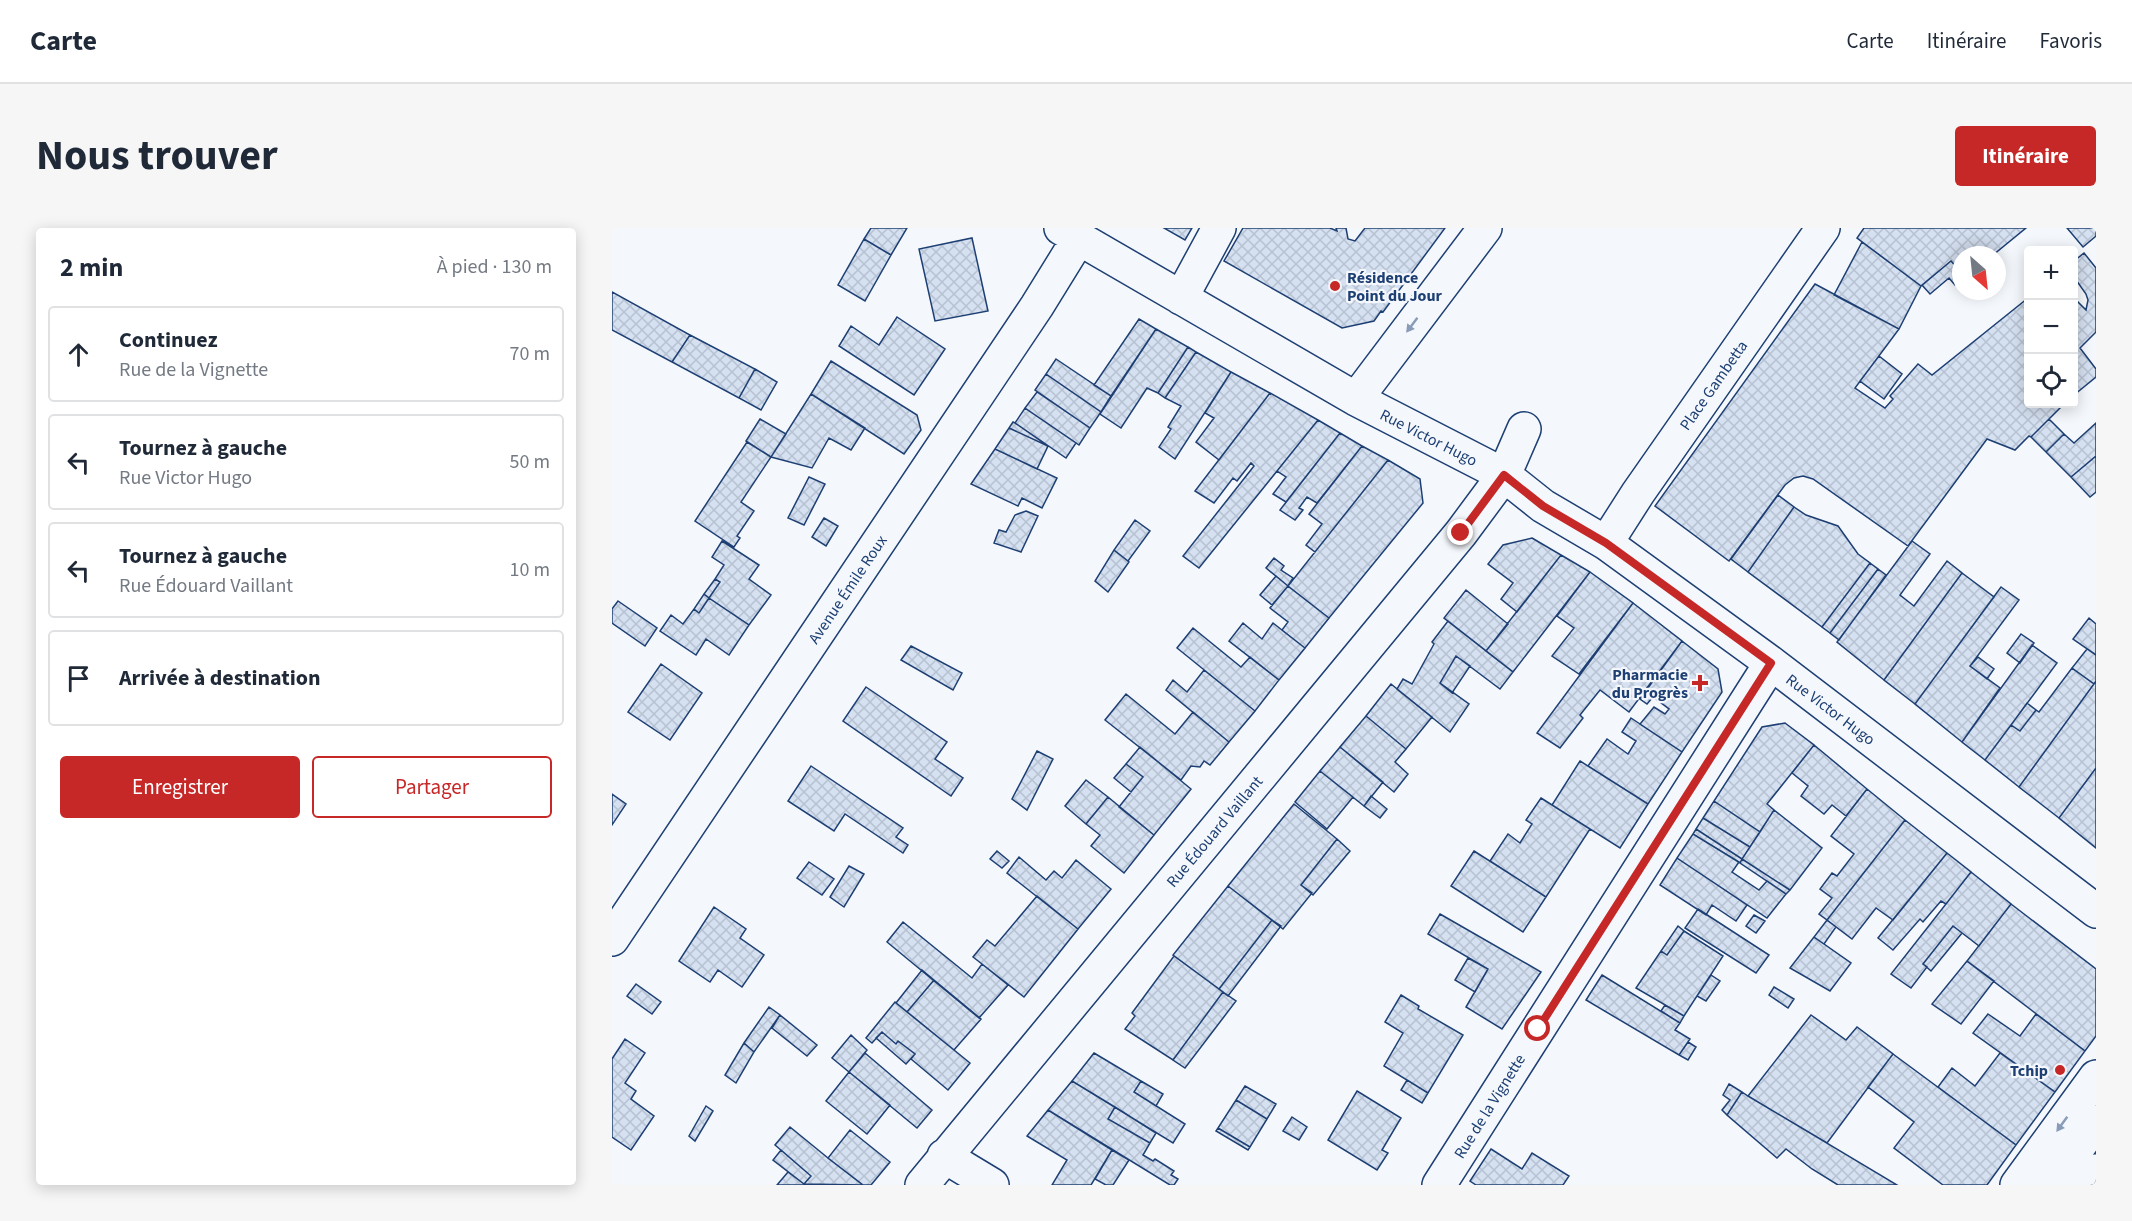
<!DOCTYPE html>
<html lang="fr">
<meta charset="utf-8">
<style>
body{margin:0;font-family:"Source Sans 3",sans-serif;background:#f6f6f7;color:#1f2937}
.controls{position:absolute;right:18px;top:18px;display:grid;overflow:hidden;border-radius:6px;box-shadow:0 3px 15px #0003}
.controls button{width:54px;height:54px;display:grid;place-items:center;padding:0;border:0;border-bottom:2px solid #e0e1e3;background:#fff;color:#1f2937;font:30px sans-serif}
.compass{position:absolute;left:1340px;top:18px;width:54px;height:54px;border-radius:50%;background:#fff;box-shadow:0 3px 15px #0003;rotate:153deg}
.stop{position:absolute;width:18px;height:18px;margin:-14px;border:4px solid #c62828;border-radius:50%;background:#fff}
.stop.end{background:#c62828;border-color:#fff;box-shadow:0 2px 6px #0008}
.list{margin:0;padding:0;list-style:none}
h2{display:flex;justify-content:space-between;align-items:center;height:78px;margin:0;padding:0 24px;font-size:26px}
h2 small{font-size:20px;font-weight:400;color:#747a83}
.list li{display:grid;grid-template-columns:39px 1fr auto;gap:18px;align-items:center;box-sizing:border-box;height:96px;margin:0 12px 12px;padding:0 12px;border:2px solid #e0e1e3;border-radius:6px}
.list b{display:block;font-size:22px;white-space:nowrap}
.list p{margin:0;font-size:20px;white-space:nowrap;color:#747a83}
.list em{font-size:20px;font-style:normal;color:#747a83}
.actions{display:flex;gap:12px;padding:18px 24px}
.actions a{flex:1;padding:14px 0;border:2px solid #c62828;border-radius:6px;text-align:center;font-size:21px;color:#c62828}
.actions .main{background:#c62828;color:#fff}
.icon{flex:none;width:33px;height:33px;fill:none;stroke:currentColor;stroke-width:2;stroke-linecap:round;stroke-linejoin:round}
.map{position:relative;flex:none;width:1484px;height:957px;overflow:hidden;border-radius:6px}
header{display:flex;align-items:center;gap:36px;box-sizing:border-box;height:84px;padding:0 30px;background:#fff;border-bottom:2px solid #e0e1e3}
header strong{font-size:28px}
nav{display:flex;gap:33px;margin-inline-start:auto;font-size:21px}
.intro{display:flex;align-items:center;justify-content:space-between;box-sizing:border-box;height:144px;padding:0 36px}
h1{margin:0;font-size:42px}
.button{padding:15px 27px;border-radius:6px;background:#c62828;color:#fff;font-size:21px;font-weight:700}
main{display:flex;gap:36px;padding:0 36px}
aside{flex:1;background:#fff;border-radius:6px;box-shadow:0 3px 15px #0003}
.map>svg:first-child{display:block}
.building{fill:url(#building-cross-hatch);stroke:#1d3f73;stroke-width:1.5}
.lines{fill:none;stroke-linecap:round;stroke-linejoin:round}
.minor-casing{stroke:#1d3f73;stroke-width:36}
.major-casing{stroke:#1d3f73;stroke-width:36}
.minor{stroke:#f4f7fb;stroke-width:33}
.major{stroke:#f4f7fb;stroke-width:33}
.oneway{fill:#889bb7}
.route{stroke:#c62828;stroke-width:8}
.poi-dot{fill:#c62828;stroke:#f4f7fb;stroke-width:2}
.labels{text-anchor:middle;stroke-width:4.5;stroke-linejoin:round;paint-order:stroke}
.poi-label{font-size:16px;font-weight:bold;fill:#1d3f73;stroke:#f4f7fb;text-anchor:end}
.street-label{font-size:16px;fill:#1d3f73;stroke:#f4f7fb}
</style>
<header>
<strong>Carte</strong>
<nav><a>Carte</a><a>Itinéraire</a><a>Favoris</a></nav>
</header>
<div class="intro"><h1>Nous trouver</h1><a class="button">Itinéraire</a></div>
<main>
<aside>
<h2>2 min<small>À pied · 130 m</small></h2>
<ul class="list">
<li><svg class="icon" aria-label="ahead" viewBox="0 0 24 24"><path d="M12 20V5M6 11l6-6 6 6"/></svg><div><b>Continuez</b><p>Rue de la Vignette</p></div><em>70 m</em></li>
<li><svg class="icon" aria-label="left" viewBox="0 0 24 24"><path d="M17 20v-9H6M10 6l-5 5 5 5"/></svg><div><b>Tournez à gauche</b><p>Rue Victor Hugo</p></div><em>50 m</em></li>
<li><svg class="icon" aria-label="left" viewBox="0 0 24 24"><path d="M17 20v-9H6M10 6l-5 5 5 5"/></svg><div><b>Tournez à gauche</b><p>Rue Édouard Vaillant</p></div><em>10 m</em></li>
<li><svg class="icon" aria-label="arrive" viewBox="0 0 24 24"><path d="M6 21V4h12l-3 4 3 4H6"/></svg><div><b>Arrivée à destination</b></div></li>
</ul>
<div class="actions"><a class="main">Enregistrer</a><a>Partager</a></div>
</aside>
<div class="map">
<svg width="1484" height="957" viewBox="0 0 1484 957">
<defs>
<pattern id="building-cross-hatch" width="8" height="8" patternUnits="userSpaceOnUse" patternTransform="scale(1.5)"><rect width="8" height="8" fill="#d5e0f0"/><path d="M0 0l8 8M0 8l8-8" fill="none" stroke="#b6c1d1"/></pattern>
</defs>
<rect width="100%" height="100%" fill="#f4f7fb"/>
<path class="building" d="M 259,0 L 295,0 L 279,27 L 252,11 Z
M 552,0 L 580,0 L 573,12 Z
M 631,0 L 718,0 L 725,3 L 724,0 L 734,0 L 736,11 L 743,13 L 753,0 L 833,0 L 771,84 L 769,83 L 762,93 L 730,100 L 612,33 Z
M 1252,0 L 1414,0 L 1381,27 L 1349,27 L 1349,44 L 1339,33 L 1309,58 L 1245,10 Z
M 1455,0 L 1484,0 L 1484,8 L 1471,19 Z
M 360,10 L 376,83 L 323,93 L 307,21 Z
M 252,11 L 279,27 L 253,73 L 226,57 Z
M 1250,14 L 1309,58 L 1287,101 L 1222,67 Z
M 1472,25 L 1484,40 L 1484,104 L 1468,120 L 1484,141 L 1484,149 L 1462,167 L 1462,77 L 1466,74 L 1474,82 L 1476,72 L 1474,66 L 1462,49 L 1462,33 Z
M 1339,33 L 1349,44 L 1349,53 L 1343,57 L 1337,50 L 1318,66 L 1310,57 Z
M 1203,56 L 1287,101 L 1243,160 L 1273,180 L 1281,171 L 1278,168 L 1306,136 L 1320,147 L 1416,70 L 1416,176 L 1452,176 L 1419,209 L 1417,208 L 1403,222 L 1375,211 L 1296,318 L 1201,251 L 1191,248 L 1182,250 L 1173,257 L 1117,333 L 1043,278 Z
M 0,64 L 78,107 L 60,134 L 0,102 Z
M 285,89 L 333,121 L 302,167 L 227,118 L 239,98 L 267,117 Z
M 527,91 L 544,101 L 499,168 L 482,157 Z
M 544,101 L 576,119 L 546,165 L 535,160 L 509,200 L 488,186 Z
M 78,107 L 143,141 L 127,170 L 60,134 Z
M 576,119 L 584,124 L 553,170 L 546,165 Z
M 584,124 L 619,144 L 563,231 L 547,219 L 559,201 L 556,199 L 569,178 L 553,170 Z
M 1267,128 L 1290,146 L 1272,171 L 1248,153 Z
M 444,131 L 499,168 L 489,184 L 434,146 Z
M 219,133 L 305,187 L 309,202 L 292,226 L 199,166 Z
M 143,141 L 165,154 L 149,182 L 127,170 Z
M 619,144 L 658,165 L 607,232 L 584,214 L 602,190 L 593,185 Z
M 434,146 L 489,184 L 478,200 L 423,162 Z
M 425,164 L 478,200 L 467,217 L 413,180 Z
M 658,165 L 706,192 L 587,340 L 571,328 L 642,238 L 639,235 L 625,253 L 621,250 L 602,275 L 583,263 Z
M 199,166 L 253,200 L 239,222 L 217,210 L 200,240 L 159,229 Z
M 413,180 L 464,215 L 454,230 L 403,195 Z
M 148,191 L 174,206 L 159,229 L 134,213 Z
M 1437,191 L 1452,206 L 1434,224 L 1419,209 Z
M 706,192 L 728,205 L 674,274 L 661,266 L 674,249 L 665,243 Z
M 401,194 L 403,195 L 436,218 L 397,200 Z
M 1484,195 L 1484,228 L 1459,249 L 1434,224 L 1452,206 L 1462,215 Z
M 397,200 L 436,218 L 425,241 L 383,221 Z
M 728,205 L 750,218 L 705,275 L 695,269 L 687,280 L 691,282 L 683,292 L 668,282 Z
M 135,214 L 159,229 L 129,274 L 142,283 L 125,308 L 128,310 L 122,319 L 83,293 Z
M 750,218 L 776,232 L 703,324 L 694,317 L 710,296 L 697,286 Z
M 383,221 L 445,250 L 430,280 L 410,270 L 406,278 L 359,256 Z
M 1484,228 L 1484,264 L 1478,269 L 1459,249 Z
M 776,232 L 808,251 L 811,275 L 717,390 L 676,358 Z
M 197,249 L 213,256 L 192,297 L 176,290 Z
M 1166,267 L 1182,279 L 1136,344 L 1119,331 Z
M 1182,279 L 1194,287 L 1226,298 L 1246,326 L 1258,335 L 1210,399 L 1136,344 Z
M 414,283 L 426,288 L 409,324 L 382,315 L 387,302 L 394,304 L 403,287 Z
M 212,290 L 226,298 L 214,318 L 200,309 Z
M 523,292 L 538,303 L 516,333 L 502,322 Z
M 920,310 L 949,327 L 905,384 L 889,371 L 901,355 L 876,336 L 891,317 Z
M 110,313 L 147,337 L 137,351 L 159,367 L 137,397 L 97,370 L 108,354 L 103,351 L 112,337 L 100,329 Z
M 1300,313 L 1318,326 L 1288,367 L 1302,378 L 1335,333 L 1350,345 L 1272,452 L 1225,414 Z
M 502,322 L 517,334 L 496,364 L 483,353 Z
M 949,327 L 978,344 L 901,444 L 874,423 Z
M 662,330 L 672,338 L 669,342 L 681,350 L 676,358 L 654,340 Z
M 1258,335 L 1266,341 L 1218,405 L 1210,399 Z
M 1266,341 L 1274,347 L 1227,412 L 1218,405 Z
M 978,344 L 1021,375 L 967,446 L 940,428 L 962,400 L 945,388 Z
M 1350,345 L 1382,369 L 1303,476 L 1272,452 Z
M 664,348 L 676,358 L 660,377 L 648,367 Z
M 103,351 L 108,354 L 97,370 L 92,366 Z
M 676,358 L 717,390 L 693,420 L 670,402 L 676,394 L 658,380 Z
M 1389,359 L 1407,372 L 1358,438 L 1388,460 L 1350,514 L 1303,476 Z
M 854,362 L 896,396 L 874,423 L 832,390 Z
M 92,366 L 97,370 L 87,385 L 82,381 Z
M 97,370 L 137,397 L 117,427 L 94,411 L 84,427 L 48,403 L 59,387 L 71,396 L 82,381 L 87,385 Z
M 6,373 L 45,400 L 33,418 L 0,395 L 0,381 Z
M 1021,375 L 1070,413 L 1017,484 L 988,462 L 968,487 L 971,490 L 948,520 L 925,505 Z
M 1477,390 L 1484,396 L 1484,427 L 1461,411 Z
M 836,393 L 901,444 L 888,461 L 844,428 L 828,455 L 857,476 L 838,504 L 785,461 L 791,451 L 800,456 L 822,416 L 820,414 Z
M 631,395 L 650,411 L 661,395 L 693,420 L 667,452 L 617,413 Z
M 581,400 L 629,439 L 638,429 L 667,452 L 643,483 L 565,420 Z
M 1409,406 L 1422,415 L 1408,435 L 1395,425 Z
M 1070,413 L 1106,441 L 1110,464 L 1070,524 L 1028,496 L 1042,479 L 1053,486 L 1057,481 L 1041,469 L 1035,476 L 1028,471 Z
M 1420,417 L 1445,435 L 1373,532 L 1350,514 Z
M 299,418 L 350,445 L 341,462 L 289,432 Z
M 1475,421 L 1484,427 L 1484,453 L 1482,456 L 1460,440 Z
M 844,428 L 858,438 L 840,465 L 828,455 Z
M 1366,429 L 1382,441 L 1375,451 L 1358,438 Z
M 49,436 L 90,465 L 58,512 L 16,484 Z
M 1460,440 L 1482,456 L 1407,559 L 1373,532 L 1399,497 L 1408,503 L 1424,482 L 1427,484 Z
M 592,442 L 643,483 L 617,514 L 554,462 L 561,452 L 575,464 Z
M 1484,453 L 1484,540 L 1447,590 L 1407,559 Z
M 779,456 L 820,489 L 794,521 L 754,488 Z
M 254,459 L 335,514 L 323,531 L 351,550 L 339,568 L 231,493 Z
M 514,466 L 563,506 L 581,484 L 617,514 L 598,537 L 592,533 L 588,539 L 579,538 L 569,552 L 493,492 Z
M 1415,475 L 1424,482 L 1408,503 L 1399,497 Z
M 754,488 L 794,521 L 783,534 L 796,546 L 782,564 L 728,519 Z
M 1019,490 L 1070,524 L 1036,576 L 976,538 L 995,511 L 1016,526 L 1024,513 L 1010,504 Z
M 1173,495 L 1202,517 L 1155,576 L 1162,582 L 1148,604 L 1102,573 L 1150,499 Z
M 1202,517 L 1255,561 L 1234,588 L 1220,577 L 1212,586 L 1189,568 L 1196,558 L 1180,545 Z
M 528,519 L 579,561 L 542,607 L 507,579 L 531,549 L 514,536 Z
M 728,519 L 771,554 L 752,578 L 708,543 Z
M 425,523 L 441,531 L 415,582 L 400,571 Z
M 968,533 L 1036,576 L 1008,620 L 940,577 Z
M 514,536 L 531,549 L 519,564 L 502,550 Z
M 199,538 L 291,600 L 284,609 L 296,617 L 291,625 L 233,586 L 222,603 L 176,573 Z
M 1484,540 L 1484,620 L 1447,590 Z
M 708,543 L 741,569 L 715,601 L 683,574 Z
M 474,552 L 496,569 L 474,596 L 453,578 Z
M 1255,561 L 1293,592 L 1215,692 L 1207,686 L 1220,670 L 1208,661 L 1220,645 L 1225,648 L 1242,626 L 1219,608 Z
M 0,566 L 14,576 L 0,597 Z
M 759,568 L 775,581 L 768,590 L 752,578 Z
M 496,569 L 542,607 L 512,645 L 479,618 L 488,607 L 474,596 Z
M 929,570 L 978,601 L 934,669 L 878,633 L 896,606 L 908,615 L 920,596 L 914,592 Z
M 1102,573 L 1148,604 L 1138,619 L 1091,590 Z
M 682,576 L 725,611 L 689,657 L 700,665 L 671,701 L 616,658 Z
M 1162,582 L 1210,620 L 1178,662 L 1130,631 Z
M 1091,590 L 1138,619 L 1130,631 L 1084,601 Z
M 1293,592 L 1335,625 L 1281,692 L 1264,680 L 1240,711 L 1215,692 Z
M 1084,601 L 1130,631 L 1128,635 L 1081,606 Z
M 1081,606 L 1127,634 L 1120,644 L 1147,662 L 1155,653 L 1174,666 L 1155,690 L 1065,630 Z
M 725,611 L 738,623 L 701,667 L 689,657 Z
M 385,623 L 397,633 L 390,640 L 378,631 Z
M 862,623 L 934,669 L 911,704 L 839,658 Z
M 1335,625 L 1359,644 L 1334,676 L 1329,673 L 1311,694 L 1308,691 L 1281,722 L 1266,710 Z
M 407,629 L 434,652 L 442,643 L 450,650 L 464,632 L 499,661 L 466,701 L 395,645 Z
M 1065,630 L 1135,677 L 1124,693 L 1100,677 L 1094,687 L 1048,657 Z
M 1130,631 L 1178,662 L 1174,666 L 1128,635 Z
M 197,634 L 222,651 L 210,667 L 185,650 Z
M 237,638 L 252,646 L 232,679 L 218,669 Z
M 1359,644 L 1399,676 L 1367,718 L 1341,698 L 1311,736 L 1315,739 L 1299,760 L 1279,746 Z
M 616,658 L 660,692 L 607,761 L 561,727 Z
M 425,668 L 466,701 L 412,769 L 361,729 L 375,712 L 383,718 Z
M 1399,676 L 1484,741 L 1484,808 L 1473,823 L 1355,733 Z
M 102,679 L 134,701 L 128,710 L 152,727 L 130,759 L 106,742 L 98,754 L 67,733 Z
M 1086,681 L 1157,727 L 1144,745 L 1073,700 Z
M 828,686 L 929,744 L 890,801 L 854,779 L 876,741 L 816,706 Z
M 1142,687 L 1153,693 L 1144,705 L 1134,698 Z
M 660,692 L 669,698 L 616,768 L 607,761 Z
M 1215,692 L 1224,699 L 1212,716 L 1202,709 Z
M 291,694 L 360,750 L 370,736 L 396,757 L 367,790 L 275,714 Z
M 1066,698 L 1072,703 L 1055,727 L 1049,723 Z
M 1341,698 L 1350,705 L 1319,743 L 1311,736 Z
M 1072,703 L 1111,728 L 1072,788 L 1024,760 L 1049,723 L 1055,727 Z
M 1202,709 L 1239,735 L 1218,763 L 1178,740 Z
M 562,728 L 611,764 L 561,832 L 513,801 L 523,788 L 520,785 Z
M 856,730 L 876,741 L 863,764 L 843,752 Z
M 1355,733 L 1382,753 L 1349,796 L 1320,776 Z
M 310,742 L 322,752 L 295,784 L 284,775 Z
M 990,747 L 1068,795 L 1063,802 L 1078,811 L 1067,827 L 974,772 Z
M 1099,747 L 1108,753 L 1094,773 L 1085,768 Z
M 322,752 L 369,791 L 342,822 L 295,784 Z
M 24,756 L 49,774 L 40,786 L 15,768 Z
M 1162,759 L 1182,771 L 1176,780 L 1157,767 Z
M 611,764 L 624,773 L 573,840 L 561,832 Z
M 789,767 L 807,778 L 806,781 L 851,807 L 816,865 L 772,838 L 791,805 L 773,794 Z
M 283,774 L 358,835 L 336,862 L 299,831 L 303,826 L 286,813 L 284,816 L 270,804 L 260,815 L 254,810 Z
M 1053,777 L 1072,788 L 1068,795 L 1049,783 Z
M 157,779 L 168,787 L 142,824 L 132,815 Z
M 1376,786 L 1408,808 L 1424,786 L 1473,823 L 1443,864 L 1361,805 Z
M 168,787 L 205,817 L 195,828 L 160,800 Z
M 1199,787 L 1234,812 L 1245,799 L 1281,826 L 1215,915 L 1136,868 Z
M 270,804 L 284,816 L 286,813 L 303,826 L 294,836 L 264,810 Z
M 239,807 L 255,822 L 237,844 L 220,830 Z
M 13,811 L 33,825 L 13,855 L 24,863 L 19,871 L 42,888 L 19,922 L 0,909 L 0,831 Z
M 1076,814 L 1084,819 L 1076,832 L 1067,827 Z
M 132,815 L 142,824 L 124,855 L 113,847 Z
M 253,825 L 320,882 L 305,900 L 237,844 Z
M 482,825 L 529,853 L 522,864 L 573,896 L 561,915 L 460,853 Z
M 1388,825 L 1443,864 L 1404,917 L 1326,859 L 1340,840 L 1363,858 Z
M 1281,826 L 1404,917 L 1375,957 L 1331,957 L 1282,920 L 1302,894 L 1256,859 Z
M 237,844 L 278,877 L 255,906 L 214,873 Z
M 795,852 L 816,865 L 810,875 L 789,862 Z
M 460,853 L 503,879 L 496,891 L 538,915 L 531,927 L 541,933 L 543,931 L 562,943 L 559,947 L 566,951 L 562,957 L 558,957 L 436,882 Z
M 529,853 L 551,866 L 544,878 L 522,864 Z
M 1117,856 L 1130,864 L 1115,887 L 1110,882 L 1118,872 L 1111,867 Z
M 633,858 L 664,876 L 655,891 L 624,872 Z
M 745,863 L 789,890 L 770,922 L 776,925 L 765,942 L 716,912 Z
M 1130,864 L 1136,868 L 1285,957 L 1226,957 L 1200,941 L 1174,921 L 1165,930 L 1115,887 Z
M 624,872 L 655,891 L 638,919 L 606,900 Z
M 94,878 L 101,883 L 83,913 L 77,908 Z
M 503,879 L 544,905 L 538,915 L 496,891 Z
M 436,882 L 500,922 L 479,957 L 440,957 L 455,932 L 415,908 Z
M 680,889 L 695,899 L 687,912 L 671,903 Z
M 178,899 L 216,930 L 251,957 L 192,956 L 199,948 L 163,917 Z
M 606,900 L 638,919 L 636,922 L 604,903 Z
M 238,902 L 278,934 L 259,957 L 251,957 L 216,930 Z
M 879,921 L 910,941 L 920,925 L 957,948 L 951,957 L 864,957 L 858,953 Z
M 169,922 L 199,948 L 192,956 L 161,932 Z
M 500,922 L 517,932 L 501,957 L 494,957 L 483,951 Z
M 176,944 L 192,956 L 193,957 L 165,957 Z"/>
<g class="lines">
<defs>
<path id="minor" d="M 449,0 L 744,171 L 892,247 L 931,278 L 994,315 L 1159,435 L 1484,683
M 569,70 L 607,0
M 744,171 L 873,0
M 994,315 L 1026,265 L 1211,0
M 0,711 L 425,78 L 467,10
M 332,928 L 380,957
M 310,957 L 849,305 L 892,247 L 912,201
M 827,957 L 1159,435
M 1439,957 L 1484,894"/>
<path id="major" d="M 1405,957 L 1484,849
M 1473,957 L 1484,943"/>
</defs>
<use href="#minor" class="minor-casing"/>
<use href="#major" class="major-casing"/>
<use href="#minor" class="minor"/>
<use href="#major" class="major"/>
</g>
<defs><path id="oneway-solid" d="M-6-.8H1V-3.2L6.5 0L1 3.2V.8H-6Z" transform="scale(1.5)"/></defs>
<g class="oneway">
<use href="#oneway-solid" transform="translate(800 97) rotate(127)"/>
<use href="#oneway-solid" transform="translate(1450 896) rotate(126)"/>
</g>
<g class="lines">
<path class="route" d="M 849,305 L 892,247 L 931,278 L 994,315 L 1159,435 L 926,801"/>
</g>
<g class="poi-dot">
<circle cx="723" cy="58" r="6"/>
<path d="M1085 446h6v6h6v6h-6v6h-6v-6h-6v-6h6z"/>
<circle cx="1448" cy="842" r="6"/>
</g>
<g class="labels">
<g class="poi-label">
<text x="735" y="55" text-anchor="start">Résidence<tspan x="735" dy="18">Point du Jour</tspan></text>
<text x="1076" y="452">Pharmacie<tspan x="1076" dy="18">du Progrès</tspan></text>
<text x="1436" y="848">Tchip</text>
</g>
<g class="street-label">
<text transform="translate(1101 157) rotate(-55)" y="6">Place Gambetta</text>
<text transform="translate(817 209) rotate(27)" y="6">Rue Victor Hugo</text>
<text transform="translate(235 361) rotate(-56)" y="6">Avenue Émile Roux</text>
<text transform="translate(1219 481) rotate(37)" y="6">Rue Victor Hugo</text>
<text transform="translate(602 603) rotate(-50)" y="6">Rue Édouard Vaillant</text>
<text transform="translate(877 878) rotate(-58)" y="6">Rue de la Vignette</text>
</g>
</g>
</svg>
<div class="controls">
<button>+</button>
<button>−</button>
<button><svg class="icon" aria-label="locate" viewBox="0 0 24 24"><circle cx="12" cy="12" r="6"/><path d="M12 2v4M12 18v4M2 12h4M18 12h4"/></svg></button>
</div>
<svg class="compass" viewBox="-18 -18 36 36"><path d="M0-13l5 13h-10z" fill="#e53935"/><path d="M0 13l5-13h-10z" fill="#747a83"/></svg>
<div class="stop" style="left:926px;top:801px"></div>
<div class="stop end" style="left:849px;top:305px"></div>
</div>
</main>
